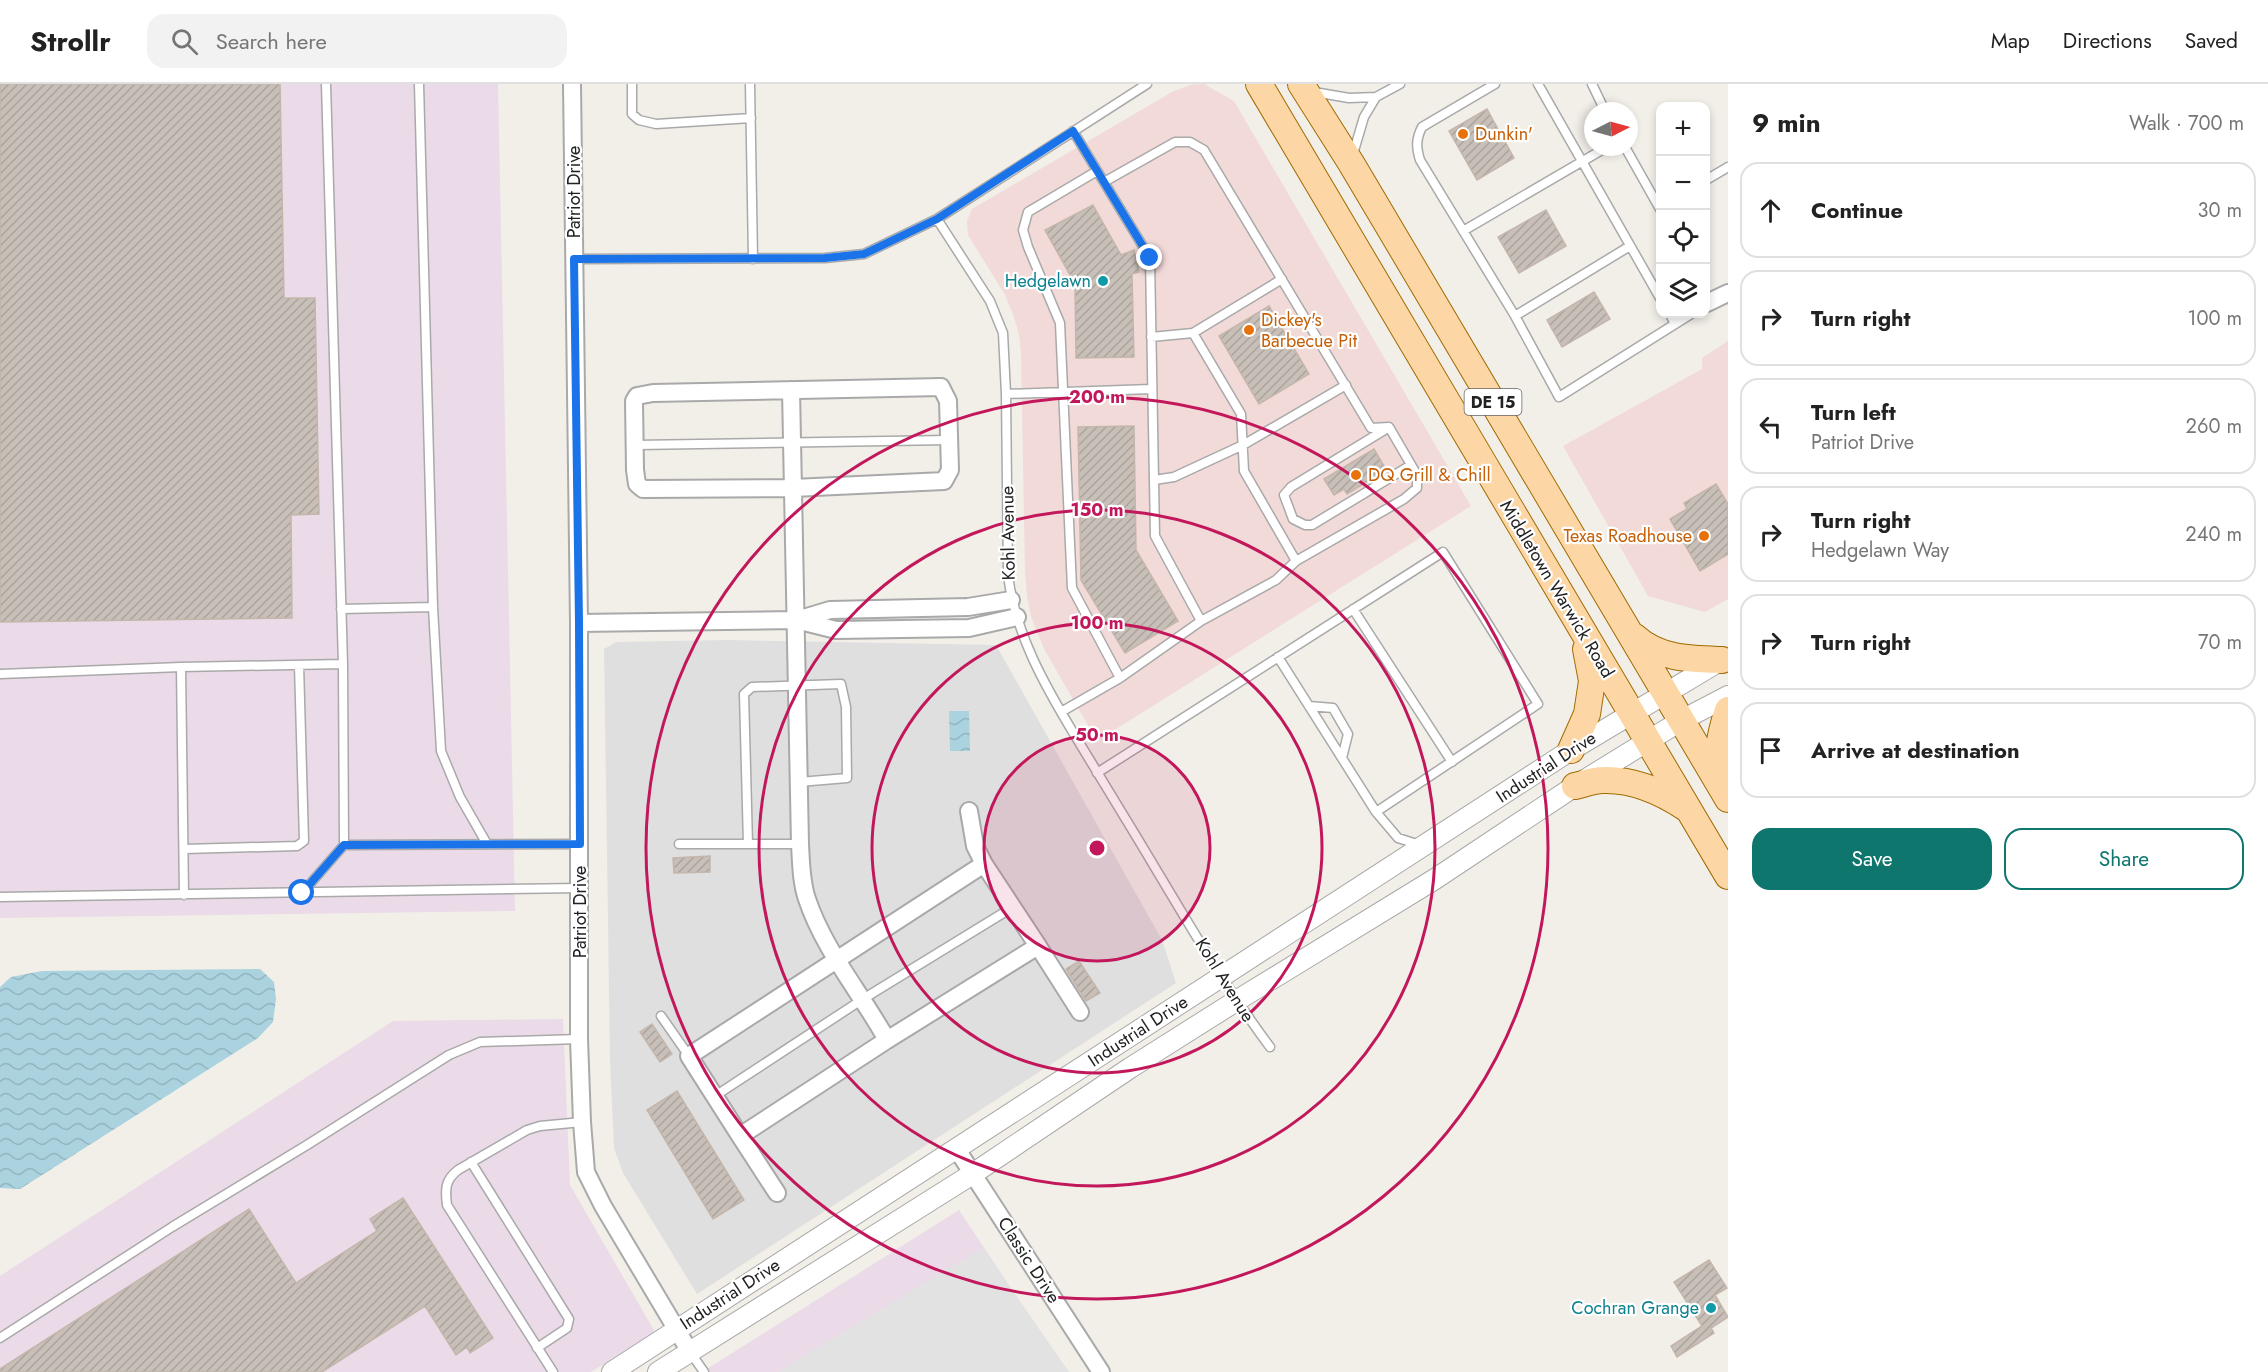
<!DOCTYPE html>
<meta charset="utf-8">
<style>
body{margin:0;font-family:Jost,sans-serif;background:#f2f2f2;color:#222}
.controls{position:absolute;right:18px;top:18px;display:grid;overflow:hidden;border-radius:12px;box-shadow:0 3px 9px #0003}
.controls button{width:54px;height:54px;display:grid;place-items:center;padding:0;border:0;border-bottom:2px solid #e0e0e0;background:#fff;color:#222;font:30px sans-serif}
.compass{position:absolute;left:1584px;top:18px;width:54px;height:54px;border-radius:50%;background:#fff;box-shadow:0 3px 9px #0003;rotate:84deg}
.stop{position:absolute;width:18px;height:18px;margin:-14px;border:4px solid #1a73e8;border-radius:50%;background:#fff}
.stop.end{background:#1a73e8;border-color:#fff;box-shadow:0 2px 6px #0008}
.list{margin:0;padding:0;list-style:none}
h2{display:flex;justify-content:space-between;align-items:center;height:78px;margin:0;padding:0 24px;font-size:26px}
h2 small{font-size:20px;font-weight:400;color:#767676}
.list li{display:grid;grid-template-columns:39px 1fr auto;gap:18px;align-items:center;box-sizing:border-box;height:96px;margin:0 12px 12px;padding:0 12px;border:2px solid #e0e0e0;border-radius:18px}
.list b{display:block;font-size:22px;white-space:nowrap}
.list p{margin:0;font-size:20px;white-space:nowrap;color:#767676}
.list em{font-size:20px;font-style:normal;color:#767676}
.actions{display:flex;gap:12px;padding:18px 24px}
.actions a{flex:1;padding:14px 0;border:2px solid #0f766e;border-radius:18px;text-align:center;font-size:21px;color:#0f766e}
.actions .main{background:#0f766e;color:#fff}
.icon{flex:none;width:33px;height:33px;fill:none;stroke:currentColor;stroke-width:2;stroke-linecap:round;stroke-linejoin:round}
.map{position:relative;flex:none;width:1728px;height:1288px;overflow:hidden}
header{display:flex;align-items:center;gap:36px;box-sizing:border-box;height:84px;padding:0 30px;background:#fff;border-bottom:2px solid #e0e0e0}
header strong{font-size:28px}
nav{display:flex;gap:33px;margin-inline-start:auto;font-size:21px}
.search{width:420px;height:54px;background:#f2f2f2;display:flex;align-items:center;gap:15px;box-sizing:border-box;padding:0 21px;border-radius:18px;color:#767676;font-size:22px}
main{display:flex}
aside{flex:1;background:#fff}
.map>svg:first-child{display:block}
.residential{fill:#e0dfdf}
.commercial{fill:#f2dad9}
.industrial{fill:#ebdbe8}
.parking{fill:#e2e2e2}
.water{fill:url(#water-waves)}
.building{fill:url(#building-hatch);stroke:#c4b6ab;stroke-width:1.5}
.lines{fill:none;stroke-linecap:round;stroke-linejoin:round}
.service-casing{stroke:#a9a9a9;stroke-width:11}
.minor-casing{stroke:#a9a9a9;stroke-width:20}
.tertiary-casing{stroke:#a9a9a9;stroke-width:22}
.primary-casing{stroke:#a06b00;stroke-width:28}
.service{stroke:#fff;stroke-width:8}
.minor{stroke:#fff;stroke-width:16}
.tertiary{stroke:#fff;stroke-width:20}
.primary{stroke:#fcd6a4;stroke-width:26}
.route{stroke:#1a73e8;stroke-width:8}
.ring{fill:none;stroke:#c2185b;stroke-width:3}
.food-dot{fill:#e8710a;stroke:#fff;stroke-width:2}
.culture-dot{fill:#0f9aa8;stroke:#fff;stroke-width:2}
.labels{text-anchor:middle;stroke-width:4.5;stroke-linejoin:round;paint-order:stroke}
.shield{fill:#fff;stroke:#646464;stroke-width:1.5}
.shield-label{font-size:16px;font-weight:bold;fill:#222}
.food-label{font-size:18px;fill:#c56008;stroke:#fff;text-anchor:start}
.street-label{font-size:18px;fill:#222;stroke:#fff}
.culture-label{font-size:18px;fill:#0d838f;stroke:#fff;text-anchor:end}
.centre{fill:#c2185b;stroke:#fff;stroke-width:3}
.ring-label{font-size:18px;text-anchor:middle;font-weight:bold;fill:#c2185b;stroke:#fff;stroke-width:4.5;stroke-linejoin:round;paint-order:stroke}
</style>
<header>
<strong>Strollr</strong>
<div class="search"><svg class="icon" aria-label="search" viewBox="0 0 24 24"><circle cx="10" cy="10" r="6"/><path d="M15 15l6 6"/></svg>Search here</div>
<nav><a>Map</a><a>Directions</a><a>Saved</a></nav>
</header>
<main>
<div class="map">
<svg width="1728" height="1288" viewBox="0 0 1728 1288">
<defs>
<pattern id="water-waves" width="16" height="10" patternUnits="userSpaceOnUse" patternTransform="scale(1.5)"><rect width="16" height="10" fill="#aad3df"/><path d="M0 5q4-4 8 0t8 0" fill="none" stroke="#92b5bf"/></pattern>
<pattern id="building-hatch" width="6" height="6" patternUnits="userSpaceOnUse" patternTransform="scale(1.5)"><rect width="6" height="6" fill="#c7bfb8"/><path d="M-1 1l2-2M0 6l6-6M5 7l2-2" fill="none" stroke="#aba49e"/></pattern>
</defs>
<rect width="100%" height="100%" fill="#f2efe9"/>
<path class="residential" d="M 727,556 L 996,561 L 1162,856 L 1176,899 L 697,1210 L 623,1089 L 614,1064 L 610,976 L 604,565 L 616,558 Z"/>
<path class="commercial" d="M 1204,0 L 1234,17 L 1471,422 L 1097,657 L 1044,565 L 1031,532 L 1027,513 L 1025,488 L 1021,270 L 1019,250 L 1013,230 L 1005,211 L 968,151 L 967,137 L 972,125 L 1172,8 L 1190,1 Z
M 1728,257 L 1728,515 L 1705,528 L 1648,512 L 1563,362 L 1702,285 L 1702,274 Z"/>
<path class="industrial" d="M 0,0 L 498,0 L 515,827 L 0,834 Z
M 563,935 L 570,1101 L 655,1248 L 591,1288 L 0,1288 L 0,1192 L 393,937 Z
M 959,1126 L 1067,1288 L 702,1288 Z"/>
<path class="parking" d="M 983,1164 L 1069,1288 L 777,1288 Z"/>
<path class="water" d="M 949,627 L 969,627 L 970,667 L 950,667 Z
M 260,885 L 274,898 L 276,915 L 273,938 L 258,954 L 20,1105 L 0,1104 L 0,903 L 11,893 L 42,887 Z"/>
<path class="building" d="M 0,0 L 280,0 L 284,214 L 315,214 L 319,430 L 291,431 L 292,534 L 0,538 Z
M 1487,25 L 1514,74 L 1477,96 L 1449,47 Z
M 1093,121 L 1121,171 L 1134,166 L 1139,188 L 1132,190 L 1134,273 L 1076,274 L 1075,200 L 1045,146 Z
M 1546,126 L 1566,162 L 1519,189 L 1498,153 Z
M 1594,208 L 1610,235 L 1562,263 L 1547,236 Z
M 1269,222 L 1309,290 L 1259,320 L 1219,252 Z
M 1134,342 L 1136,466 L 1178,537 L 1125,569 L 1081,496 L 1078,343 Z
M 1374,365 L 1384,382 L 1376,387 L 1378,391 L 1347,410 L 1344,405 L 1334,411 L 1324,395 Z
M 1716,400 L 1728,420 L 1728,470 L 1700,487 L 1670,435 L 1687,425 L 1684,419 Z
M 710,772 L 710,788 L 674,789 L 673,774 Z
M 1079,877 L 1100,909 L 1086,917 L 1066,885 Z
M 652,940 L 672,970 L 660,978 L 640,948 Z
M 677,1007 L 744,1116 L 713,1135 L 647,1026 Z
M 403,1114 L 493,1254 L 470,1269 L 467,1263 L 456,1271 L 425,1222 L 322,1288 L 0,1288 L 0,1285 L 249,1125 L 296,1199 L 377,1147 L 370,1135 Z
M 1709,1176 L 1727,1204 L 1715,1211 L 1728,1233 L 1711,1244 L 1714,1249 L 1677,1273 L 1671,1262 L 1702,1242 L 1674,1198 Z"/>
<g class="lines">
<defs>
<path id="service" d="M 419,0 L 433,523 L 441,667 L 460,713 L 487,760
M 632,0 L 632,30 L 639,36 L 656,40 L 751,34
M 750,0 L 753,175
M 1495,0 L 1422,43 C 1416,55 1416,63 1420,76 L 1515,232 L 1559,313 L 1691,230
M 1538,0 L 1660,214
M 1592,0 L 1605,27
M 1314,8 L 1349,14 L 1376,13 L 1400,0
M 1625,63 L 1660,125
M 1353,70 L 1364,33 L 1376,13
M 1097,87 L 1028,128 L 1023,146 L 1028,163 L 1060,239 L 1072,504 L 1120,594
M 1706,96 L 1728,83
M 1104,98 L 1175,58 L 1190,58 L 1204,66 L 1371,344 L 1389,343 L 1417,391 L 1417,404 L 1404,415 L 1296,477 L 1276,496 L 1201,537
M 937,135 L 990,217 L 1003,249 L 1006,310 L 1008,492 C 1016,551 1044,600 1074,650 C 1095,684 1115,718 1136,752 C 1179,823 1220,896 1270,963
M 1463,147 L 1607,63
M 574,175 L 825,174 L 864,170 L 937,135 L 1147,0
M 1670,230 L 1675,240
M 1515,232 L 1630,162
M 1193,249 L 1282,195
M 1151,253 L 1193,249 L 1241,330 L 1244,387 L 1296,477
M 1006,310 L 1151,305
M 1386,345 L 1291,403 L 1284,411 L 1293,435 L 1305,441 L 1312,441 L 1411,381
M 636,361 L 949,356
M 1154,396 L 1174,393 L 1243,361 L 1346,301
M 341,525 L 433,523
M 1353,525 L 1452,678
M 181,583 L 184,811
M 0,590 L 181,583 L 343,580
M 1309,622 L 1333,624 L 1348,650 L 1342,674
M 1061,628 L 1120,594 L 1201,537 L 1155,452 L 1150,174 L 1073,47
M 1097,689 C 1212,615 1327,541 1443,468 L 1538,620 L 1376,728 L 1278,573
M 799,698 L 847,694 L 846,623 L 841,600 L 752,603 L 744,610 L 748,760 L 800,760
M 1376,728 L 1398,754 L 1420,761
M 679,760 L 748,760
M 344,761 L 580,760
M 184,765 L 297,762 L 304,757 L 299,581
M 302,809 L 344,761 L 343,580 L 326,0
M 0,813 L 580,804
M 661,932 L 689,972
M 715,1012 L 863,915 L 1013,823
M 471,1078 L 569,1235 L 567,1244 L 537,1264
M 0,1254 L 172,1143 L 307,1061 L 449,971 L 480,958 L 579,955
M 690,1268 L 704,1288
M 553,1288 L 447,1121 C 445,1105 445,1096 458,1086 L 527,1046 L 540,1042 L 582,1038"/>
<path id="minor" d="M 572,0 L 579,539 L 579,955 L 582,1038 L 586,1088 L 603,1122 L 690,1268
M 1707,219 L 1728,209
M 941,303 L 948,317 L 950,386 L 944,397 L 793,404 L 643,405 L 637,400 L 635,386 L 634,317 L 637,312 L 653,309 Z
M 791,306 L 800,760 C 801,777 801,798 807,815 C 824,866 861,909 887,956 L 1038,862 L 984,780 L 689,972 L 740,1052 L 887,956
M 797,536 L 830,526 L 968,523 L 1011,516
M 579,539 L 796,536 L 836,546 L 969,544 L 1017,533
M 969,727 L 975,762 L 984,780
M 1038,862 L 1080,928
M 740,1052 L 777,1109
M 956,1064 L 1101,1288"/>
<path id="tertiary" d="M 612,1288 L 1571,666 L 1723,575
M 658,1288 L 974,1089 L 1130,984 L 1236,917 L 1435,795 L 1575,702 L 1682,636 L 1728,612"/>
<path id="primary" d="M 1259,0 L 1728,792
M 1301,0 L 1351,79 L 1728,715
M 1635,553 C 1659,575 1691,575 1722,576
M 1571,666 L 1587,630 L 1592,597 L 1586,565
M 1722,698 C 1715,672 1720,651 1728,626
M 1575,702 C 1584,700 1594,696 1603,696 C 1634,695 1662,708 1686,724"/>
</defs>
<use href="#service" class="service-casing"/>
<use href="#minor" class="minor-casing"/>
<use href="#tertiary" class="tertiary-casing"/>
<use href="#primary" class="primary-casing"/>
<use href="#service" class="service"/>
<use href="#minor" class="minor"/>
<use href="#tertiary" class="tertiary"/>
<use href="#primary" class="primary"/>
</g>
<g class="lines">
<path class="route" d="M 302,809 L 344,761 L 580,760 L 579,539 L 574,175 L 825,174 L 864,170 L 937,135 L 1073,47 L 1150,174"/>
</g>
<circle cx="1097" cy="764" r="113" fill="#c2185b" fill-opacity=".12"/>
<g class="ring">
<circle cx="1097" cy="764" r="113"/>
<circle cx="1097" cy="764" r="225"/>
<circle cx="1097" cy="764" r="338"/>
<circle cx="1097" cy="764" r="451"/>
</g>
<g class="food-dot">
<circle cx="1463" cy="50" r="6"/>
<circle cx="1249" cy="246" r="6"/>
<circle cx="1356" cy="391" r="6"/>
<circle cx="1704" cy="452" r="6"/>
</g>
<g class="culture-dot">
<circle cx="1103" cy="197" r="6"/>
<circle cx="1711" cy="1224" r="6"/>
</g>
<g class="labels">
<rect class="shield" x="1464.5" y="305" width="57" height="26" rx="4.5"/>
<g class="shield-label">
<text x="1493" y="324">DE 15</text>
</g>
<g class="food-label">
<text x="1475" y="56">Dunkin'</text>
<text x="1261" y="242">Dickey's<tspan x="1261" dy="21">Barbecue Pit</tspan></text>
<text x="1368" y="397">DQ Grill &amp; Chill</text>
<text x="1692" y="458" text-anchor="end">Texas Roadhouse</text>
</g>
<g class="street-label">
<text transform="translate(574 108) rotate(-90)" y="6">Patriot Drive</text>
<text transform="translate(1008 449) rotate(-91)" y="6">Kohl Avenue</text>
<text transform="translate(1557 505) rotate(59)" y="6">Middletown Warwick Road</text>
<text transform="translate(1546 683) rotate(-33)" y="6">Industrial Drive</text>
<text transform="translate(580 828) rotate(-90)" y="6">Patriot Drive</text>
<text transform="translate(1225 896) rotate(58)" y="6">Kohl Avenue</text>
<text transform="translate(1138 947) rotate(-33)" y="6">Industrial Drive</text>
<text transform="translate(1029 1176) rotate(57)" y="6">Classic Drive</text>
<text transform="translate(730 1210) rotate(-33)" y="6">Industrial Drive</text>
</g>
<g class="culture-label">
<text x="1091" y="203">Hedgelawn</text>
<text x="1699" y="1230">Cochran Grange</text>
</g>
</g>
<circle cx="1097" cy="764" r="9" class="centre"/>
<g class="ring-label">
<text x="1097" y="319">200 m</text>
<text x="1097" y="432">150 m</text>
<text x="1097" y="545">100 m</text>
<text x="1097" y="657">50 m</text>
</g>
</svg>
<div class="controls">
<button>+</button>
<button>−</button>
<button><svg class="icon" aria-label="locate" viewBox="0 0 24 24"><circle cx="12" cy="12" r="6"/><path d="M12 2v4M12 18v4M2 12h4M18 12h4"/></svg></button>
<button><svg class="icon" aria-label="layers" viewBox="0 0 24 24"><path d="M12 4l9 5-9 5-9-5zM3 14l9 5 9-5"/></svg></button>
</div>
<svg class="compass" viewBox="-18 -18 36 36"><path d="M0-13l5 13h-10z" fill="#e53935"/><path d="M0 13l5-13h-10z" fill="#767676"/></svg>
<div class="stop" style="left:302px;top:809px"></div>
<div class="stop end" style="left:1150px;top:174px"></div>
</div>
<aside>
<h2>9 min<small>Walk · 700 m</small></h2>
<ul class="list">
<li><svg class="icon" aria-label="ahead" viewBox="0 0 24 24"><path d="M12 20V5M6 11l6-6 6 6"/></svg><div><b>Continue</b></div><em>30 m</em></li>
<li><svg class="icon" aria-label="right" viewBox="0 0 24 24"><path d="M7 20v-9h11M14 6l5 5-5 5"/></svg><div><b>Turn right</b></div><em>100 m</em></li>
<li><svg class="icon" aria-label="left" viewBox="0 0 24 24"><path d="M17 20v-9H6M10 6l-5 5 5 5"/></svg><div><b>Turn left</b><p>Patriot Drive</p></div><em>260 m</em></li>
<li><svg class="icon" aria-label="right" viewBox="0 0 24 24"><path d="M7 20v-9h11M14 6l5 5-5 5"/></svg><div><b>Turn right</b><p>Hedgelawn Way</p></div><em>240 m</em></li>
<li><svg class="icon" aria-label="right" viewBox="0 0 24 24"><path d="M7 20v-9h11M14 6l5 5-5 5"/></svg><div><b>Turn right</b></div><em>70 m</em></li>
<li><svg class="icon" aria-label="arrive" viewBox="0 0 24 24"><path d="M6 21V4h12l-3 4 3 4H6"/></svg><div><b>Arrive at destination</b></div></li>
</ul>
<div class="actions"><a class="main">Save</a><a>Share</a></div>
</aside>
</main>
